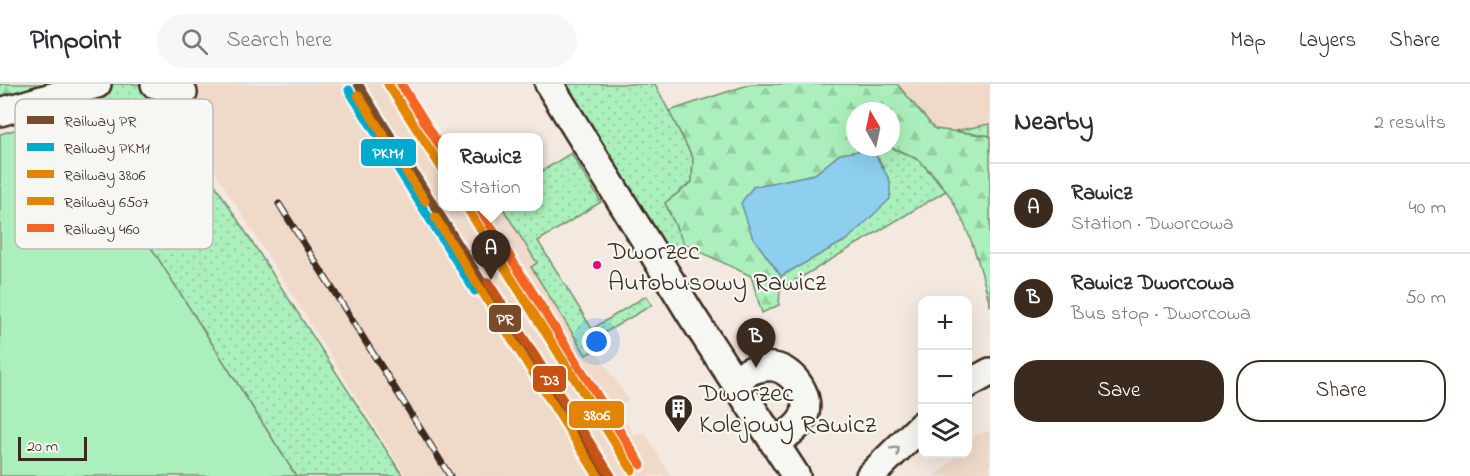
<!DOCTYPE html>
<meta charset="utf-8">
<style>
body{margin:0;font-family:"Indie Flower",sans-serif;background:#f7f7f7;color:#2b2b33}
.controls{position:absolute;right:18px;bottom:18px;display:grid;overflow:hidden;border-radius:12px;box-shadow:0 6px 24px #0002}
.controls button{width:54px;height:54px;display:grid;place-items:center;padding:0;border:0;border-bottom:2px solid #e1e1e2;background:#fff;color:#2b2b33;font:30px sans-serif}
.compass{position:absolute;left:846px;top:18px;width:54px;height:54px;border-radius:50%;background:#fff;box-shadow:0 6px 24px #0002;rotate:351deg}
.scale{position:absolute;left:18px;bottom:15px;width:69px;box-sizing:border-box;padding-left:6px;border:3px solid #3b2a1e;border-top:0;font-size:16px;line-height:21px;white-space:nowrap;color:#3b2a1e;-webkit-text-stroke:4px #f6f6f2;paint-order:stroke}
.you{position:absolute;left:597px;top:258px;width:21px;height:21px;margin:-15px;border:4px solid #fff;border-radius:50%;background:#1a73e8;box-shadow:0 0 0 9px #1a73e833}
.badge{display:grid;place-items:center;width:39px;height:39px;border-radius:50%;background:#3b2a1e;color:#fff;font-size:20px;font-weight:700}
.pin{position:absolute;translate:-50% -50px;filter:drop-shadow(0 2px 3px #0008)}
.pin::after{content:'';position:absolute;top:32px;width:21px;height:18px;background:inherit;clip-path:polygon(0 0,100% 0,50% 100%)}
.popup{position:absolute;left:438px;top:49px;width:105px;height:78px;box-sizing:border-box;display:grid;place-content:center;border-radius:12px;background:#fff;filter:drop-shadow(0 2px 4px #0005);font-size:20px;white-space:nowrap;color:#7c7c81}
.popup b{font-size:22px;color:#2b2b33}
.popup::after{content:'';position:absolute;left:50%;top:100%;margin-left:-12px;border:12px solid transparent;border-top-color:#fff}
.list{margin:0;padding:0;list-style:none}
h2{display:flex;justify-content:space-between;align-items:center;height:78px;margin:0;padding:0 24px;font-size:26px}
h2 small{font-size:20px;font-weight:400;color:#7c7c81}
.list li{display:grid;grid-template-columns:39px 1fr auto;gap:18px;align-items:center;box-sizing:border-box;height:90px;padding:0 24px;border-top:2px solid #e1e1e2}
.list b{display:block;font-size:22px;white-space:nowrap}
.list p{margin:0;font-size:20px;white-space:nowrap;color:#7c7c81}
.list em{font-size:20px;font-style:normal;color:#7c7c81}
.actions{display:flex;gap:12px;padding:18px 24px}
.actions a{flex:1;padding:14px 0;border:2px solid #3b2a1e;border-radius:24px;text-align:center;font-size:21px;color:#3b2a1e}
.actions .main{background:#3b2a1e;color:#fff}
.icon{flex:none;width:33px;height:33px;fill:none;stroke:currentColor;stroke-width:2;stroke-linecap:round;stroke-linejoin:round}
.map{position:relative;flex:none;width:990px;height:392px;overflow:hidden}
header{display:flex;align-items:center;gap:36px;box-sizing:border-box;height:84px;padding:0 30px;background:#fff;border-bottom:2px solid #e1e1e2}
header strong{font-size:28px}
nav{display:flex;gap:33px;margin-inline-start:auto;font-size:21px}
.search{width:420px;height:54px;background:#f7f7f7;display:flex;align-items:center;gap:15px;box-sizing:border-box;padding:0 21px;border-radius:33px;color:#7c7c81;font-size:22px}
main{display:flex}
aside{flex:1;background:#fff}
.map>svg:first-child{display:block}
.built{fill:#efdaca}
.grass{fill:url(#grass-dots);stroke:#738d6d;stroke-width:1.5}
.forest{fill:url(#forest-firs);stroke:#738d6d;stroke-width:1.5}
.garden{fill:#abf0bc;stroke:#738d6d;stroke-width:1.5}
.water{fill:#8ecfef;stroke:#6d8d9b;stroke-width:1.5}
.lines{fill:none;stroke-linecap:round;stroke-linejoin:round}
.minor-casing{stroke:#3b2a1e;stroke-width:32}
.minor{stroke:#f6f6f2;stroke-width:27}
.rail-casing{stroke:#3b2a1e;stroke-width:7}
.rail{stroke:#f6f6f2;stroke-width:4.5;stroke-dasharray:14;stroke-linecap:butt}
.rail-1-casing{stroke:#f6f6f2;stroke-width:14}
.rail-2-casing{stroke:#f6f6f2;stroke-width:14}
.rail-3-casing{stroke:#f6f6f2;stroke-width:14}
.rail-4-casing{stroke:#f6f6f2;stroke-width:14}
.rail-5-casing{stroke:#f6f6f2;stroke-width:14}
.rail-6-casing{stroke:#f6f6f2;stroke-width:14}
.rail-1{stroke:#7a4b2a;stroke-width:9}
.rail-2{stroke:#c65312;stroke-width:9}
.rail-3{stroke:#00a9ce;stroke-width:9}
.rail-4{stroke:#e28504;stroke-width:9}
.rail-5{stroke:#e28504;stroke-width:9}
.rail-6{stroke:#f26522;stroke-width:9}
.oneway{stroke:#989088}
.bus-dot{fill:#e5007d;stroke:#f6f6f2;stroke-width:2}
.labels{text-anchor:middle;stroke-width:4.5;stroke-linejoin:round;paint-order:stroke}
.bus-label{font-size:26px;fill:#3b2a1e;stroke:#f6f6f2;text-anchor:start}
.poi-label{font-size:27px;fill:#3b2a1e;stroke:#f6f6f2;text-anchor:start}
.key{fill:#f6f6f2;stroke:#beb9b2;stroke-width:1.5}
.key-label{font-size:16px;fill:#3b2a1e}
.line-badge{stroke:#f6f6f2;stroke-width:2}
.badge-label{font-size:16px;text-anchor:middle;font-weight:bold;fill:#fff}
</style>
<header>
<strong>Pinpoint</strong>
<div class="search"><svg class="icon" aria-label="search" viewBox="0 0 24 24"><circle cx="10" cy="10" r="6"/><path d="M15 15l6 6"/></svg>Search here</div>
<nav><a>Map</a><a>Layers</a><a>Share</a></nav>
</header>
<main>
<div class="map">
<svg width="990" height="392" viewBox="0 0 990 392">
<defs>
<pattern id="grass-dots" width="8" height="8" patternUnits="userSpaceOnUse" patternTransform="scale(1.5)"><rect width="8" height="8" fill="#abf0bc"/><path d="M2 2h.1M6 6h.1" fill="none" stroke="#94cea1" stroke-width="1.8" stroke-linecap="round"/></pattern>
<pattern id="forest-firs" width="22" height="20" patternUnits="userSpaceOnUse" patternTransform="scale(1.5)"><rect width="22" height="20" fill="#abf0bc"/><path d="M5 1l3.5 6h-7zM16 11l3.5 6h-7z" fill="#94cea1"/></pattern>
</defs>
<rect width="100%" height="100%" fill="#f3e9e0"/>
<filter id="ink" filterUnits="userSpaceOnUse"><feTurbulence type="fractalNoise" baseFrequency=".0167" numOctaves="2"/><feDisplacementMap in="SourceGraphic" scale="12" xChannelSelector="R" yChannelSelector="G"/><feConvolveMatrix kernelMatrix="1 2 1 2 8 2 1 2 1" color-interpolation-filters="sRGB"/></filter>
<g filter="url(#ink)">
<path class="built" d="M 160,0 L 401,0 L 443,67 L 443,122 L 502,123 L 537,179 L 531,183 L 586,271 L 596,266 L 628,316 L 617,324 L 635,352 L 644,347 L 671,392 L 406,392 Z
M 897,0 L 990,0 L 990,40 L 955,47 L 935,45 Z
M 990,347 L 990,392 L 936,392 L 958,370 L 968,370 L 968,360 L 977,350 Z"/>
<path class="grass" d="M 97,0 L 134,0 L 152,3 L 403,392 L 296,392 L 67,31 L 53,35 L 47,15 Z
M 567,0 L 655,0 L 693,74 L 692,98 L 665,119 L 684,160 L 674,181 Z
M 990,40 L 990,52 L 955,47 Z
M 890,63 L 919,76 L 946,107 L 780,206 L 781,192 L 848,155 L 884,84 L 872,65 Z
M 571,69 L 601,118 L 538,157 L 592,245 L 646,212 L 652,221 L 604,249 L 609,258 L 586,271 L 531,183 L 537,179 L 502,123 L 539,122 L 539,89 Z"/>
<path class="forest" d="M 0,0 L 97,0 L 0,28 Z
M 751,0 L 897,0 L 935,45 L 990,52 L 990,222 C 979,174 960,109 919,77 C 912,70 899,67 890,63 L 891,27 L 855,27 L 855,63 L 887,63 L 840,70 L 815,90 L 753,103 L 752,152 L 781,192 L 779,221 L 762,229 L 751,192 L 684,160 L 665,119 L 692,98 L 693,74 L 669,27 Z"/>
<path class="garden" d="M 67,31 L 296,392 L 0,392 L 0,50 Z"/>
<path class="water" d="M 872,65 L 890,97 L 890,115 L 848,155 L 781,192 L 752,152 L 741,119 L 753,103 L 815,90 L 840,70 Z"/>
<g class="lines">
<defs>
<path id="minor" d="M 155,0 L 183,9
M 549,0 L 692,232 L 796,392
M 0,28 L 97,0
M 733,295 C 746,289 759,281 774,283 C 794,286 813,315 803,334 C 797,346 784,352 774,359
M 968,300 L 990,288
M 870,392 L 922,341"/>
</defs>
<use href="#minor" class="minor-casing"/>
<use href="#minor" class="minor"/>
<defs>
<path id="rail" d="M 279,120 L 450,392"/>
</defs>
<use href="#rail" class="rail-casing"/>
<use href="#rail" class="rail"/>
<defs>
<path id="rail-1" d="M 358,0 L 604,392"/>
<path id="rail-2" d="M 488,198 L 611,392"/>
<path id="rail-3" d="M 349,6 L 475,207"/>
<path id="rail-4" d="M 388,0 L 443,86
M 466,122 L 632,386"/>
<path id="rail-5" d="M 358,11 L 425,117
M 435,133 L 598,392"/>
<path id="rail-6" d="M 401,0 L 443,67
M 478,122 L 641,381"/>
</defs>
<use href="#rail-1" class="rail-1-casing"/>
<use href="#rail-2" class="rail-2-casing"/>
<use href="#rail-3" class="rail-3-casing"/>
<use href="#rail-4" class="rail-4-casing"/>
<use href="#rail-5" class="rail-5-casing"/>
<use href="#rail-6" class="rail-6-casing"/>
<use href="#rail-1" class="rail-1"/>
<use href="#rail-2" class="rail-2"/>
<use href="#rail-3" class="rail-3"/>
<use href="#rail-4" class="rail-4"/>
<use href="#rail-5" class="rail-5"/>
<use href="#rail-6" class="rail-6"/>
</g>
<defs><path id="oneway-chevron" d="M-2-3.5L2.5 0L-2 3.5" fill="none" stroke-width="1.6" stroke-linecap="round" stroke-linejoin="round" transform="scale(1.5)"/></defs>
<use class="oneway" href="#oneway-chevron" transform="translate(896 366) rotate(-45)"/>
</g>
<defs>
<symbol id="building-pin" viewBox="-11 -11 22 30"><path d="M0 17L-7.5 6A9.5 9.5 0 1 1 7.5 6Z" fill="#3b2a1e" stroke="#f6f6f2"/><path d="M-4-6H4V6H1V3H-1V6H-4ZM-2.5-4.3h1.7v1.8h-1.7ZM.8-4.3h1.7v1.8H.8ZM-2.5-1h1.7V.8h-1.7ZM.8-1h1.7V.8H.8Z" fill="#fff"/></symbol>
</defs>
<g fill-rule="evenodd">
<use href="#building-pin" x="662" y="308" width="33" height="45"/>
</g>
<circle class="bus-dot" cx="597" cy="181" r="5"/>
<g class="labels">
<g class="bus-label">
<text x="608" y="175">Dworzec<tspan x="608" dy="31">Autobusowy Rawicz</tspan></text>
</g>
<g class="poi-label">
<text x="699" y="317">Dworzec<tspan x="699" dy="31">Kolejowy Rawicz</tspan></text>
</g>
</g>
<rect x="15" y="15" width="198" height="150" rx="9" class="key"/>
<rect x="27" y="32" width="27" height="8" fill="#7a4b2a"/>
<rect x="27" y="59" width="27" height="8" fill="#00a9ce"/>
<rect x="27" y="86" width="27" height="8" fill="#e28504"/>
<rect x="27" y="113" width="27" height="8" fill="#e28504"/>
<rect x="27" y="140" width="27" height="8" fill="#f26522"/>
<g class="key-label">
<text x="64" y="42">Railway PR</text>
<text x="64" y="69">Railway PKM1</text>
<text x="64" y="96">Railway 3806</text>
<text x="64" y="123">Railway 6507</text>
<text x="64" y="150">Railway 460</text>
</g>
<g class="line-badge">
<rect x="360" y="54" width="57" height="29" rx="6" fill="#00a9ce"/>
<rect x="488" y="220" width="34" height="29" rx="6" fill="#7a4b2a"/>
<rect x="532" y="281" width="35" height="28" rx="6" fill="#c65312"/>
<rect x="568" y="316" width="57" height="29" rx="6" fill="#e28504"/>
</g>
<g class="badge-label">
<text x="388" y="74">PKM1</text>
<text x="505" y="240">PR</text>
<text x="550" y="301">D3</text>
<text x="597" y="336">3806</text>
</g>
</svg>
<div class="controls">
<button>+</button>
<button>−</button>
<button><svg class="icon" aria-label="layers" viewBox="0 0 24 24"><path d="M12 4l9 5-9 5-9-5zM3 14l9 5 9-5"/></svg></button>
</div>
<svg class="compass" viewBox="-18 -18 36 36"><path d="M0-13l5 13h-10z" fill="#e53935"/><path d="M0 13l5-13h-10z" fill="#7c7c81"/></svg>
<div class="scale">20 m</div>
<div class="you"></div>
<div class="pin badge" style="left:491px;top:196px">A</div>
<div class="popup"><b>Rawicz</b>Station</div>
<div class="pin badge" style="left:756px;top:284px">B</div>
</div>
<aside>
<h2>Nearby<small>2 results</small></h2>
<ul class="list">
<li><span class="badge">A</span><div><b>Rawicz</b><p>Station · Dworcowa</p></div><em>40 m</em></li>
<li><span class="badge">B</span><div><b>Rawicz Dworcowa</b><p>Bus stop · Dworcowa</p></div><em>50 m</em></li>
</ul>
<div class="actions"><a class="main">Save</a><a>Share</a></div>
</aside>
</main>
